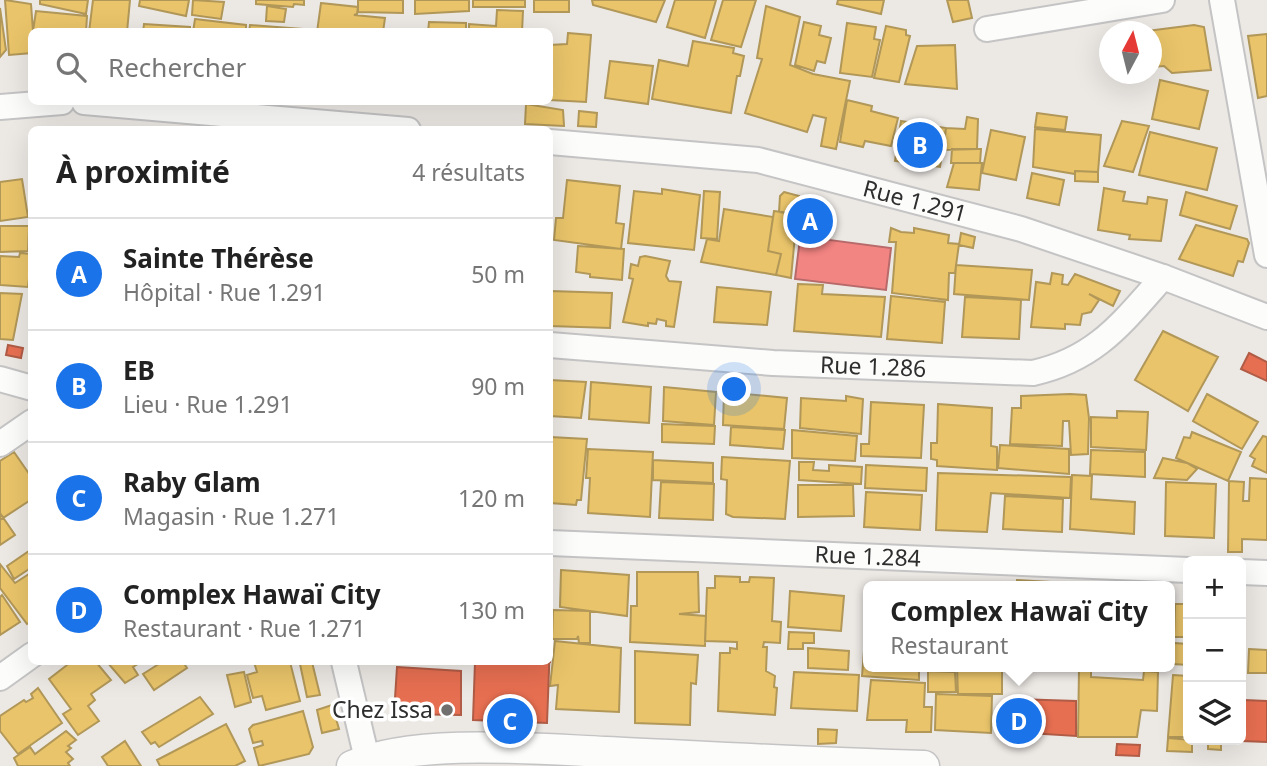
<!DOCTYPE html>
<html lang="fr">
<meta charset="utf-8">
<style>
body{margin:0;font-family:"Noto Sans",sans-serif;background:#f2f2f2;color:#222}
.controls{position:absolute;right:21px;bottom:21px;display:grid;overflow:hidden;border-radius:10px;box-shadow:0 7px 28px #0002}
.controls button{width:63px;height:63px;display:grid;place-items:center;padding:0;border:0;border-bottom:2px solid #e0e0e0;background:#fff;color:#222;font:35px sans-serif}
.compass{position:absolute;left:1099px;top:21px;width:63px;height:63px;border-radius:50%;background:#fff;box-shadow:0 7px 28px #0002;rotate:7deg}
.you{position:absolute;left:735px;top:390px;width:24px;height:24px;margin:-18px;border:5px solid #fff;border-radius:50%;background:#1a73e8;box-shadow:0 0 0 10px #1a73e833}
.badge{display:grid;place-items:center;width:46px;height:46px;border-radius:50%;background:#1a73e8;color:#fff;font-size:23px;font-weight:700}
.pin{position:absolute;translate:-50% -50%;border:4px solid #fff;box-shadow:0 2px 7px #0006}
.popup{position:absolute;left:863px;top:581px;width:312px;height:91px;box-sizing:border-box;display:grid;place-content:center;border-radius:10px;background:#fff;filter:drop-shadow(0 2px 5px #0005);font-size:23px;white-space:nowrap;color:#767676}
.popup b{font-size:26px;color:#222}
.popup::after{content:'';position:absolute;left:50%;top:100%;margin-left:-14px;border:14px solid transparent;border-top-color:#fff}
.list{margin:0;padding:0;list-style:none}
h2{display:flex;justify-content:space-between;align-items:center;height:91px;margin:0;padding:0 28px;font-size:30px}
h2 small{font-size:23px;font-weight:400;color:#767676}
.list li{display:grid;grid-template-columns:46px 1fr auto;gap:21px;align-items:center;box-sizing:border-box;height:112px;padding:0 28px;border-top:2px solid #e0e0e0}
.list b{display:block;font-size:26px;white-space:nowrap}
.list p{margin:0;font-size:23px;white-space:nowrap;color:#767676}
.list em{font-size:23px;font-style:normal;color:#767676}
.icon{flex:none;width:38px;height:38px;fill:none;stroke:currentColor;stroke-width:2;stroke-linecap:round;stroke-linejoin:round}
.map{position:relative;flex:none;width:1267px;height:766px;overflow:hidden}
.search{position:absolute;background:#fff;box-shadow:0 7px 28px #0002;left:28px;top:28px;width:525px;height:77px;display:flex;align-items:center;gap:18px;box-sizing:border-box;padding:0 24px;border-radius:10px;color:#767676;font-size:26px}
.panel{position:absolute;background:#fff;box-shadow:0 7px 28px #0002;left:28px;top:126px;width:525px;height:539px;border-radius:10px}
.map>svg:first-child{display:block}
.homes{fill:#e9c46a;stroke:#b19758;stroke-width:2}
.shops{fill:#e76f51;stroke:#b05c46;stroke-width:2}
.health{fill:#f28482;stroke:#b76a69;stroke-width:2}
.lines{fill:none;stroke-linecap:round;stroke-linejoin:round}
.minor-casing{stroke:#c5c4c5;stroke-width:28}
.tertiary-casing{stroke:#c5c4c5;stroke-width:33}
.minor{stroke:#fcfcfb;stroke-width:24}
.tertiary{stroke:#fcfcfb;stroke-width:30}
.poi-dot{fill:#706f6e;stroke:#fff;stroke-width:2.5}
.labels{text-anchor:middle;stroke-width:7;stroke-linejoin:round;paint-order:stroke}
.street-label{font-size:23px;fill:#2e2e2e;stroke:#fff}
.poi-label{font-size:23px;fill:#2e2e2e;stroke:#fff;text-anchor:end}
</style>
<div class="map">
<svg width="1267" height="766" viewBox="0 0 1267 766">
<rect width="100%" height="100%" fill="#ece8e4"/>
<path class="homes" d="M 5,0 L 31,4 L 33,31 L 36,11 L 87,16 L 86,32 L 32,32 L 32,53 L 9,55 Z
M 40,0 L 88,0 L 86,14 L 40,4 Z
M 93,0 L 130,0 L 127,32 L 89,32 Z
M 140,0 L 189,0 L 186,16 L 139,6 Z
M 193,0 L 224,2 L 221,19 L 192,15 Z
M 256,0 L 304,0 L 304,5 L 294,4 L 293,7 L 256,4 Z
M 358,0 L 403,0 L 403,13 L 358,12 Z
M 415,0 L 469,0 L 469,11 L 415,14 Z
M 473,0 L 525,0 L 525,7 L 473,7 Z
M 534,0 L 569,0 L 569,12 L 534,12 Z
M 592,0 L 665,0 L 656,22 L 593,5 Z
M 675,0 L 716,0 L 705,38 L 667,27 Z
M 723,0 L 756,0 L 741,47 L 711,40 Z
M 838,0 L 884,0 L 881,14 L 837,4 Z
M 947,0 L 968,0 L 972,18 L 953,22 Z
M 321,3 L 358,7 L 357,14 L 354,15 L 385,18 L 383,32 L 317,32 Z
M 267,6 L 286,9 L 284,22 L 266,21 Z
M 766,6 L 800,17 L 790,65 L 813,74 L 850,81 L 836,149 L 821,146 L 826,118 L 813,115 L 807,132 L 745,113 L 762,59 L 757,58 Z
M 0,8 L 6,50 L 0,57 Z
M 497,10 L 523,11 L 522,32 L 469,32 L 469,24 L 496,26 Z
M 195,19 L 246,25 L 246,32 L 193,32 Z
M 429,22 L 466,23 L 466,32 L 428,32 Z
M 804,22 L 821,26 L 819,35 L 831,38 L 825,63 L 817,61 L 814,71 L 795,65 Z
M 847,23 L 876,27 L 874,39 L 880,40 L 872,77 L 840,73 Z
M 144,24 L 190,27 L 190,32 L 143,32 Z
M 250,25 L 302,29 L 301,32 L 249,32 Z
M 1194,25 L 1204,27 L 1211,70 L 1172,73 L 1164,66 L 1152,67 L 1152,32 L 1147,31 Z
M 886,26 L 906,30 L 906,35 L 910,36 L 899,82 L 874,78 Z
M 568,33 L 591,35 L 586,102 L 550,100 L 550,45 L 567,44 Z
M 1267,34 L 1267,96 L 1258,98 L 1248,36 Z
M 693,41 L 734,48 L 733,53 L 744,56 L 740,76 L 737,76 L 731,113 L 652,99 L 659,60 L 688,66 Z
M 955,45 L 957,89 L 905,84 L 917,46 Z
M 610,61 L 653,66 L 648,104 L 605,98 Z
M 1160,80 L 1208,91 L 1199,129 L 1152,119 Z
M 847,100 L 872,106 L 871,111 L 898,118 L 891,146 L 865,141 L 863,147 L 840,142 Z
M 526,104 L 563,110 L 564,126 L 525,124 Z
M 579,111 L 597,113 L 596,127 L 578,126 Z
M 1037,113 L 1067,117 L 1065,130 L 1035,127 Z
M 967,117 L 978,119 L 977,149 L 943,150 L 946,128 L 965,129 Z
M 901,121 L 946,128 L 940,167 L 895,161 Z
M 1122,121 L 1149,126 L 1133,172 L 1104,166 Z
M 1035,129 L 1101,135 L 1098,172 L 1075,171 L 1075,174 L 1033,167 Z
M 991,130 L 1025,137 L 1016,180 L 982,173 Z
M 1150,132 L 1217,148 L 1207,190 L 1139,175 Z
M 952,149 L 981,149 L 980,163 L 951,163 Z
M 954,163 L 982,163 L 979,190 L 947,187 Z
M 1075,171 L 1098,172 L 1098,182 L 1075,181 Z
M 1032,173 L 1064,180 L 1059,205 L 1027,198 Z
M 22,179 L 28,217 L 0,221 L 0,182 Z
M 567,180 L 620,186 L 616,223 L 624,224 L 621,249 L 554,240 L 556,218 L 563,218 Z
M 1104,188 L 1125,192 L 1123,201 L 1147,204 L 1148,197 L 1167,200 L 1161,241 L 1129,239 L 1130,235 L 1098,230 Z
M 662,189 L 700,195 L 694,250 L 628,243 L 634,191 L 662,194 Z
M 704,191 L 720,192 L 717,239 L 701,238 Z
M 784,192 L 799,196 L 797,214 L 779,212 L 780,196 Z
M 1186,192 L 1237,206 L 1230,229 L 1180,215 Z
M 724,209 L 773,217 L 768,251 L 781,254 L 776,275 L 701,262 L 707,239 L 719,241 Z
M 774,211 L 797,214 L 791,278 L 776,275 L 781,254 L 768,251 Z
M 1196,225 L 1247,239 L 1249,243 L 1243,262 L 1238,261 L 1233,276 L 1179,259 Z
M 0,226 L 29,226 L 28,251 L 0,252 Z
M 891,228 L 901,232 L 914,233 L 914,228 L 949,235 L 948,243 L 959,244 L 955,273 L 949,273 L 948,300 L 892,293 L 896,242 L 889,242 Z
M 961,233 L 975,237 L 973,248 L 959,245 Z
M 578,246 L 624,249 L 622,280 L 590,277 L 590,274 L 576,272 Z
M 20,253 L 32,254 L 28,287 L 0,285 L 0,256 L 19,257 Z
M 645,256 L 670,261 L 666,276 L 669,281 L 681,282 L 674,327 L 666,326 L 666,321 L 657,319 L 656,324 L 648,323 L 648,326 L 623,322 L 633,279 L 629,278 L 631,264 L 638,266 L 640,257 Z
M 956,265 L 1032,270 L 1029,300 L 954,294 Z
M 1052,273 L 1063,275 L 1062,284 L 1068,285 L 1075,274 L 1120,291 L 1113,306 L 1089,294 L 1099,300 L 1091,312 L 1082,314 L 1080,325 L 1065,324 L 1065,329 L 1031,327 L 1036,282 L 1050,284 Z
M 798,284 L 823,285 L 822,294 L 885,297 L 881,337 L 794,331 Z
M 717,287 L 771,292 L 767,325 L 714,322 Z
M 550,291 L 612,293 L 610,328 L 550,326 Z
M 0,293 L 22,294 L 13,340 L 0,339 Z
M 891,296 L 945,302 L 942,343 L 887,339 Z
M 965,297 L 1021,300 L 1019,339 L 962,337 Z
M 1163,331 L 1218,357 L 1188,411 L 1135,380 Z
M 550,380 L 586,382 L 581,418 L 550,416 Z
M 591,382 L 651,387 L 649,423 L 589,419 Z
M 664,387 L 716,392 L 714,425 L 663,421 Z
M 724,392 L 787,398 L 784,429 L 723,425 Z
M 1070,394 L 1086,395 L 1089,418 L 1088,454 L 1071,455 L 1069,421 L 1063,421 L 1062,446 L 1010,444 L 1012,408 L 1021,408 L 1021,396 Z
M 1207,394 L 1258,422 L 1242,449 L 1193,421 Z
M 846,396 L 863,399 L 861,434 L 800,428 L 801,398 L 846,401 Z
M 871,402 L 924,405 L 921,458 L 861,456 L 861,444 L 869,444 Z
M 938,404 L 992,408 L 991,446 L 997,447 L 997,470 L 937,466 L 937,460 L 931,459 L 931,443 L 937,443 Z
M 1117,411 L 1148,412 L 1146,450 L 1091,447 L 1091,417 L 1117,418 Z
M 662,424 L 715,426 L 714,444 L 662,442 Z
M 731,427 L 785,430 L 783,449 L 730,445 Z
M 792,430 L 857,436 L 855,461 L 792,458 Z
M 1192,432 L 1241,452 L 1228,481 L 1176,458 L 1184,437 L 1190,438 Z
M 1263,436 L 1267,437 L 1267,473 L 1252,466 L 1255,459 L 1250,456 Z
M 550,437 L 587,439 L 581,500 L 577,500 L 576,505 L 550,503 Z
M 1000,445 L 1069,449 L 1069,474 L 998,468 Z
M 588,449 L 653,452 L 650,517 L 588,513 L 590,478 L 586,478 Z
M 1091,450 L 1145,452 L 1145,477 L 1090,474 Z
M 14,452 L 32,478 L 32,499 L 0,520 L 0,461 Z
M 722,457 L 790,461 L 785,519 L 733,517 L 726,514 L 727,480 L 721,479 Z
M 1163,458 L 1187,463 L 1197,469 L 1187,480 L 1154,478 Z
M 653,460 L 713,463 L 713,483 L 653,480 Z
M 799,462 L 814,462 L 813,470 L 829,471 L 829,465 L 862,467 L 861,484 L 799,480 Z
M 866,465 L 927,468 L 926,491 L 865,488 Z
M 938,473 L 1071,477 L 1070,498 L 991,493 L 987,532 L 936,530 Z
M 1072,475 L 1092,476 L 1091,499 L 1135,502 L 1134,534 L 1070,529 Z
M 1250,478 L 1267,479 L 1267,540 L 1242,539 L 1242,552 L 1228,552 L 1229,481 L 1244,482 L 1243,501 L 1249,501 Z
M 661,482 L 714,484 L 713,520 L 659,518 Z
M 1166,482 L 1216,484 L 1214,538 L 1165,536 Z
M 798,485 L 853,485 L 854,516 L 798,517 Z
M 866,492 L 922,495 L 920,530 L 864,527 Z
M 1005,496 L 1063,499 L 1062,532 L 1003,529 Z
M 0,513 L 15,535 L 0,545 Z
M 32,549 L 32,567 L 14,579 L 7,566 Z
M 0,564 L 15,583 L 32,572 L 32,621 L 27,624 L 0,588 Z
M 561,570 L 629,575 L 627,616 L 560,607 Z
M 637,572 L 698,572 L 699,612 L 679,614 L 706,616 L 705,646 L 630,642 L 631,606 L 637,606 Z
M 715,576 L 740,577 L 740,582 L 749,582 L 750,577 L 774,578 L 772,621 L 781,622 L 780,643 L 764,642 L 763,647 L 767,647 L 766,671 L 775,676 L 774,687 L 777,688 L 775,715 L 718,711 L 720,653 L 730,653 L 730,648 L 737,649 L 737,642 L 705,641 L 707,588 L 715,588 Z
M 1017,580 L 1084,584 L 1084,586 L 1017,586 Z
M 790,591 L 844,596 L 841,631 L 788,627 Z
M 2,595 L 20,622 L 0,635 L 0,597 Z
M 1175,604 L 1188,604 L 1188,637 L 1174,637 Z
M 553,610 L 590,611 L 590,643 L 579,643 L 578,636 L 577,639 L 552,639 Z
M 789,632 L 814,633 L 814,643 L 803,643 L 803,649 L 788,649 Z
M 555,641 L 621,648 L 619,712 L 556,709 L 558,685 L 550,686 Z
M 1174,643 L 1188,644 L 1188,665 L 1173,664 Z
M 808,648 L 849,651 L 848,670 L 808,668 Z
M 1249,649 L 1267,650 L 1267,673 L 1248,673 Z
M 635,651 L 698,655 L 696,684 L 691,683 L 690,725 L 635,723 Z
M 864,651 L 869,651 L 869,667 L 919,667 L 919,680 L 862,676 Z
M 71,662 L 96,662 L 111,680 L 91,694 L 95,700 L 88,706 L 99,721 L 78,735 L 63,714 L 71,709 L 49,679 Z
M 107,662 L 141,662 L 133,667 L 138,675 L 125,683 Z
M 162,662 L 183,662 L 187,668 L 154,690 L 143,674 Z
M 254,662 L 290,662 L 300,701 L 266,710 L 262,696 L 253,698 L 247,675 L 257,672 Z
M 312,662 L 320,695 L 307,697 L 300,664 Z
M 957,667 L 1002,667 L 1002,694 L 958,694 Z
M 1079,669 L 1091,669 L 1091,677 L 1143,680 L 1144,671 L 1158,672 L 1157,711 L 1141,710 L 1137,737 L 1078,737 Z
M 928,671 L 955,672 L 956,692 L 928,692 Z
M 244,672 L 251,702 L 235,707 L 227,675 Z
M 794,672 L 859,675 L 857,711 L 791,708 Z
M 1173,675 L 1188,676 L 1188,737 L 1168,737 Z
M 871,680 L 925,683 L 924,707 L 932,707 L 931,732 L 906,732 L 907,720 L 867,720 Z
M 38,688 L 62,723 L 18,754 L 0,731 L 0,716 L 24,700 L 26,702 L 33,698 L 31,694 Z
M 936,694 L 992,696 L 991,733 L 935,730 Z
M 200,697 L 213,714 L 159,747 L 155,742 L 151,744 L 142,732 Z
M 332,705 L 339,729 L 322,733 L 317,710 Z
M 303,711 L 313,747 L 309,754 L 259,766 L 254,748 L 263,745 L 262,741 L 253,743 L 249,729 L 253,725 Z
M 226,724 L 245,761 L 235,766 L 160,766 L 157,760 Z
M 818,729 L 837,730 L 836,743 L 818,744 Z
M 66,731 L 76,740 L 68,746 L 71,748 L 66,752 L 73,759 L 68,763 L 70,766 L 18,766 L 14,758 L 30,747 L 35,754 Z
M 1168,738 L 1192,740 L 1192,752 L 1167,751 Z
M 1208,740 L 1221,740 L 1221,750 L 1208,749 Z
M 125,741 L 141,766 L 108,766 L 102,757 Z"/>
<path class="shops" d="M 8,345 L 23,348 L 21,358 L 6,355 Z
M 1249,353 L 1267,362 L 1267,381 L 1241,369 Z
M 550,643 L 547,723 L 473,720 L 475,662 L 550,662 Z
M 397,667 L 461,671 L 461,715 L 394,714 Z
M 1014,699 L 1076,701 L 1076,736 L 1012,732 Z
M 1244,700 L 1267,701 L 1267,742 L 1242,741 Z
M 1117,744 L 1140,745 L 1139,756 L 1116,755 Z"/>
<path class="health" d="M 803,214 L 832,218 L 829,240 L 891,248 L 886,290 L 795,279 Z"/>
<g class="lines">
<defs>
<g id="minor">
<path d="M 1222,0 L 1267,255"/>
<path d="M 987,29 L 1162,0"/>
<path d="M 84,102 L 408,130"/>
<path d="M 0,107 L 62,102"/>
<path id="s1" d="M 550,142 L 758,160 L 1021,229 L 1163,277 L 1267,317"/>
<path id="s2" d="M 550,345 L 773,363 L 1033,373 C 1096,359 1122,323 1163,277"/>
<path d="M 0,379 L 32,388"/>
<path d="M 0,444 L 32,422"/>
<path id="s3" d="M 550,543 L 1188,570"/>
<path d="M 1241,572 L 1267,573"/>
<path d="M 344,662 L 367,759"/>
<path d="M 0,678 L 32,655"/>
</g>
<path id="tertiary" d="M 352,766 C 414,738 537,749 605,752 C 712,757 818,763 924,766"/>
</defs>
<use href="#minor" class="minor-casing"/>
<use href="#tertiary" class="tertiary-casing"/>
<use href="#minor" class="minor"/>
<use href="#tertiary" class="tertiary"/>
</g>
<circle class="poi-dot" cx="447" cy="710" r="7"/>
<g class="labels">
<g class="street-label">
<text dy="8" stroke="none"><textPath href="#s1" startOffset="371">Rue 1.291</textPath></text>
<text dy="8" stroke="none"><textPath href="#s2" startOffset="324">Rue 1.286</textPath></text>
<text dy="8" stroke="none"><textPath href="#s3" startOffset="318">Rue 1.284</textPath></text>
</g>
<g class="poi-label">
<text x="433" y="718">Chez Issa</text>
</g>
</g>
</svg>
<div class="controls">
<button>+</button>
<button>−</button>
<button><svg class="icon" aria-label="layers" viewBox="0 0 24 24"><path d="M12 4l9 5-9 5-9-5zM3 14l9 5 9-5"/></svg></button>
</div>
<svg class="compass" viewBox="-18 -18 36 36"><path d="M0-13l5 13h-10z" fill="#e53935"/><path d="M0 13l5-13h-10z" fill="#767676"/></svg>
<div class="you"></div>
<div class="pin badge" style="left:810px;top:221px">A</div>
<div class="pin badge" style="left:920px;top:145px">B</div>
<div class="pin badge" style="left:510px;top:721px">C</div>
<div class="pin badge" style="left:1019px;top:721px">D</div>
<div class="popup"><b>Complex Hawaï City</b>Restaurant</div>
<div class="search"><svg class="icon" aria-label="search" viewBox="0 0 24 24"><circle cx="10" cy="10" r="6"/><path d="M15 15l6 6"/></svg>Rechercher</div>
<section class="panel">
<h2>À proximité<small>4 résultats</small></h2>
<ul class="list">
<li><span class="badge">A</span><div><b>Sainte Thérèse</b><p>Hôpital · Rue 1.291</p></div><em>50 m</em></li>
<li><span class="badge">B</span><div><b>EB</b><p>Lieu · Rue 1.291</p></div><em>90 m</em></li>
<li><span class="badge">C</span><div><b>Raby Glam</b><p>Magasin · Rue 1.271</p></div><em>120 m</em></li>
<li><span class="badge">D</span><div><b>Complex Hawaï City</b><p>Restaurant · Rue 1.271</p></div><em>130 m</em></li>
</ul>
</section>
</div>
